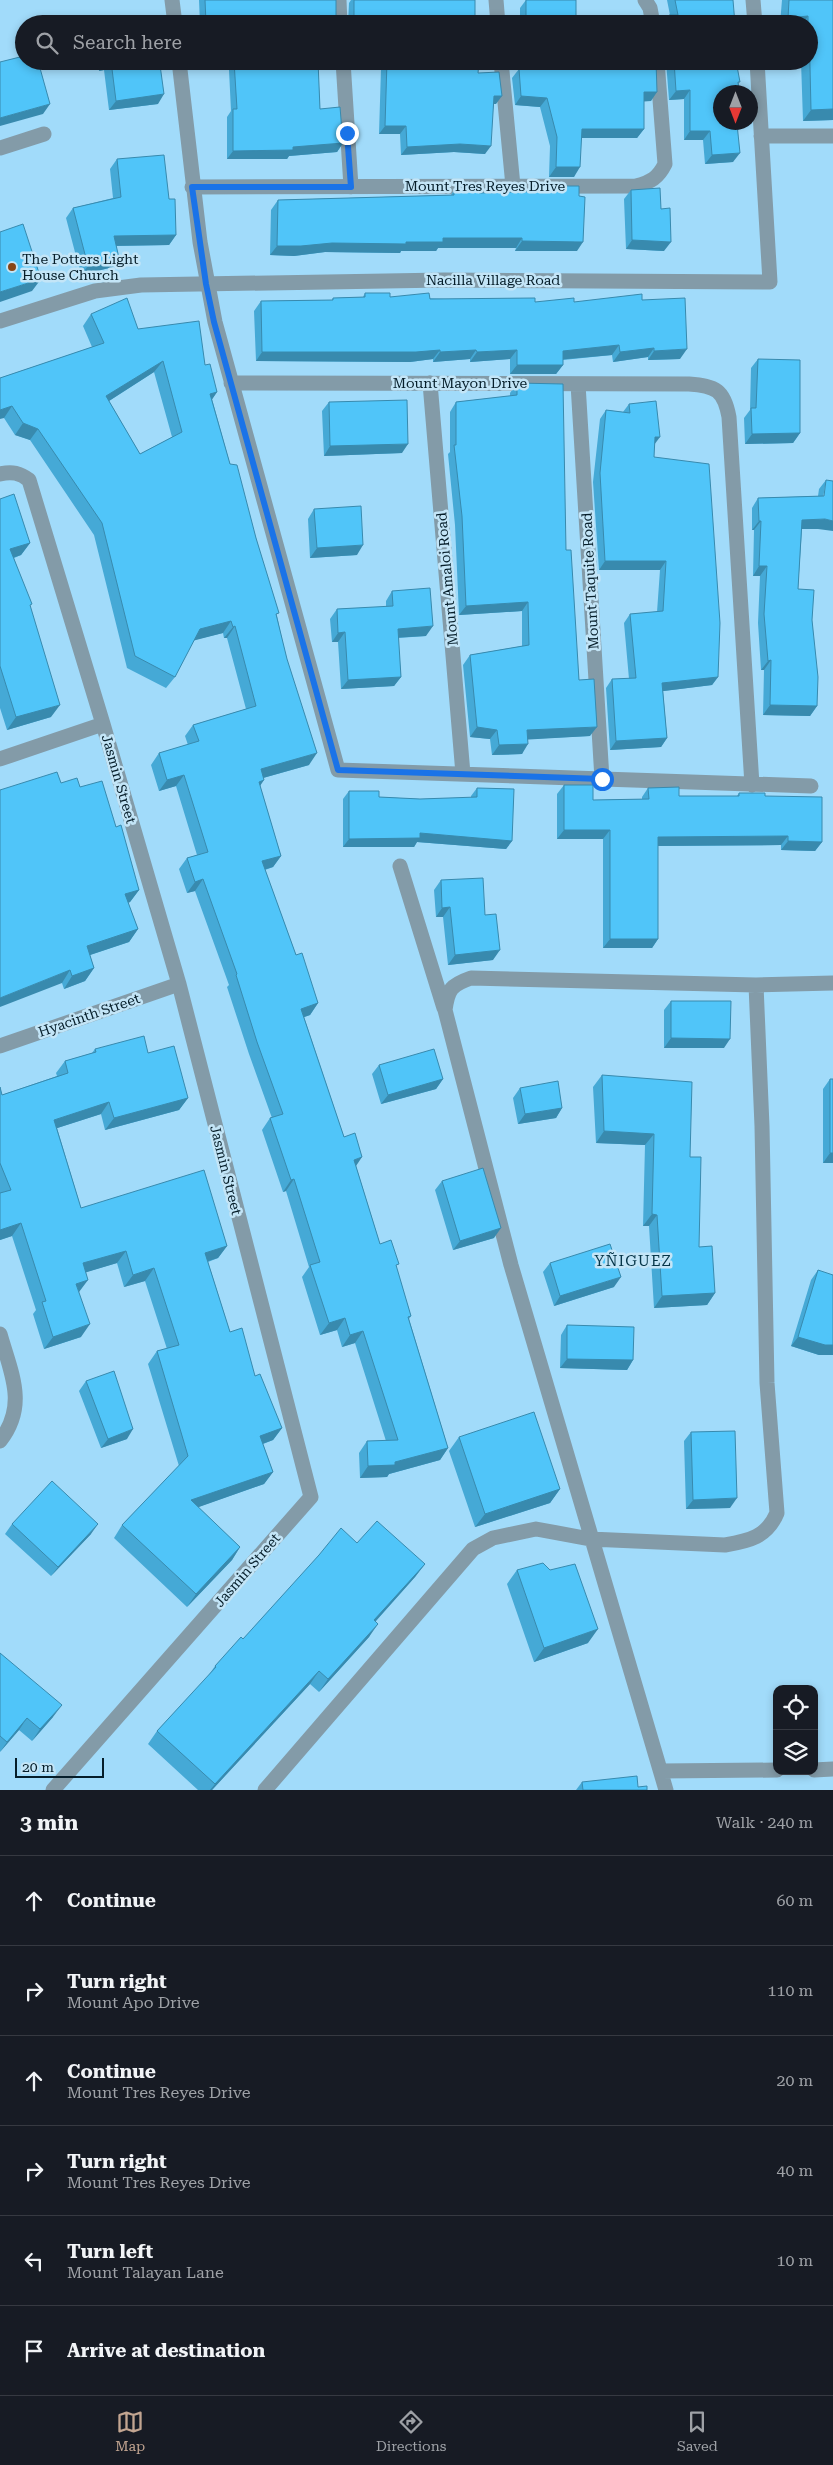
<!DOCTYPE html>
<meta charset="utf-8">
<style>
body{margin:0;font-family:"Roboto Serif",serif;background:#242831;color:#f1f3f6}
.controls{position:absolute;right:15px;bottom:15px;display:grid;overflow:hidden;border-radius:10px;box-shadow:0 2px 8px #0003}
.controls button{width:45px;height:45px;display:grid;place-items:center;padding:0;border:0;border-bottom:1px solid #363941;background:#171b24;color:#f1f3f6;font:25px sans-serif}
.compass{position:absolute;left:713px;top:85px;width:45px;height:45px;border-radius:50%;background:#171b24;box-shadow:0 2px 8px #0003;rotate:180deg}
.scale{position:absolute;left:15px;bottom:12px;width:89px;box-sizing:border-box;padding-left:5px;border:2px solid #061e2a;border-top:0;font-size:14px;line-height:18px;white-space:nowrap;color:#061e2a;-webkit-text-stroke:4px #c3e5f7;paint-order:stroke}
.stop{position:absolute;width:15px;height:15px;margin:-11px;border:4px solid #1a73e8;border-radius:50%;background:#fff}
.stop.end{background:#1a73e8;border-color:#fff;box-shadow:0 1px 5px #0008}
.list{margin:0;padding:0;list-style:none}
h2{display:flex;justify-content:space-between;align-items:center;height:65px;margin:0;padding:0 20px;font-size:21px}
h2 small{font-size:16px;font-weight:400;color:#9ea1a6}
.list li{display:grid;grid-template-columns:32px 1fr auto;gap:15px;align-items:center;box-sizing:border-box;height:90px;padding:0 20px;border-top:1px solid #363941}
.list b{display:block;font-size:19px;white-space:nowrap}
.list p{margin:0;font-size:16px;white-space:nowrap;color:#9ea1a6}
.list em{font-size:16px;font-style:normal;color:#9ea1a6}
.icon{flex:none;width:28px;height:28px;fill:none;stroke:currentColor;stroke-width:2;stroke-linecap:round;stroke-linejoin:round}
.map{position:relative;flex:none;width:833px;height:1790px;overflow:hidden}
.search{position:absolute;background:#171b24;box-shadow:0 2px 8px #0003;left:15px;right:15px;top:15px;height:55px;display:flex;align-items:center;gap:12px;box-sizing:border-box;padding:0 18px;border-radius:28px;color:#9ea1a6;font-size:19px}
.sheet{height:605px;background:#171b24}
nav{display:flex;justify-content:space-around;align-items:center;box-sizing:border-box;height:70px;border-top:1px solid #363941;background:#171b24;font-size:14px;color:#9ea1a6}
nav a{display:grid;justify-items:center;gap:2px}
nav .on{color:#c2a591}
.map>svg:first-child{display:block}
.lines{fill:none;stroke-linecap:round;stroke-linejoin:round}
.minor{stroke:#839ba8;stroke-width:15}
.wall{fill:#45a9d6;fill-rule:evenodd}
.shaded-wall{fill:#388aae}
.building{fill:#50c5f9;stroke:#388aae;fill-rule:evenodd}
.route{stroke:#1a73e8;stroke-width:6}
.poi-dot{fill:#884516;stroke:#c3e5f7;stroke-width:2}
.labels{text-anchor:middle;stroke-width:5;stroke-linejoin:round;paint-order:stroke}
.street-label{font-size:14px;fill:#061e2a;stroke:#c3e5f7}
.poi-label{font-size:14px;fill:#061e2a;stroke:#c3e5f7;text-anchor:start}
.neighbourhood-label{font-size:15px;letter-spacing:1px;fill:#053548;stroke:#c3e5f7}
</style>
<div class="map">
<svg width="833" height="1790" viewBox="0 0 833 1790">
<rect width="100%" height="100%" fill="#a1dbfa"/>
<g class="lines">
<path class="minor" d="M 172,0 L 175,24
M 339,0 L 340,24
M 496,0 L 498,24
M 645,0 L 650,8 L 653,24
M 753,0 L 755,24
M 179,61 L 200,242 L 215,322 L 338,770 L 811,786
M 343,61 L 351,187
M 501,61 L 513,186
M 761,136 L 833,136
M 0,148 L 44,134
M 192,187 L 636,186 C 651,182 658,178 665,164 L 657,61
M 0,321 L 95,291 L 141,285 L 444,280 L 770,282 L 757,61
M 231,383 L 689,384 C 716,386 724,390 729,417 L 752,785
M 430,383 L 463,774
M 578,384 L 602,779
M 0,474 C 12,471 20,473 29,480 L 103,724 L 179,984 L 311,1497 L 53,1790
M 0,759 L 103,724
M 400,866 L 444,1008
M 0,1046 L 179,984
M 0,1334 C 11,1373 28,1405 0,1441
M 814,1770 L 833,1769
M 661,1771 L 777,1770
M 265,1790 L 473,1549 L 493,1538 L 536,1529 L 590,1539 L 725,1545 C 749,1541 767,1537 777,1513 L 767,1383 L 762,1126 L 756,985
M 666,1790 L 511,1265 L 445,1010 C 448,989 451,985 471,978 L 756,985 L 833,983"/>
</g>
<path class="wall" d="M 199,0 L 336,0 L 336,17 L 342,24 L 200,24 Z
M 351,0 L 475,0 L 475,24 L 348,24 L 349,3 Z
M 526,0 L 576,0 L 576,19 L 653,21 L 660,24 L 520,24 L 520,8 Z
M 667,0 L 733,0 L 664,23 L 669,15 L 670,15 Z
M 782,0 L 833,0 L 833,120 L 803,121 L 801,61 L 809,61 L 809,24 L 780,24 Z
M 98,61 L 157,61 L 158,104 L 109,110 L 104,70 L 99,71 Z
M 210,61 L 336,61 L 334,65 L 318,64 L 320,109 L 343,143 L 337,152 L 289,156 L 287,159 L 227,159 L 227,117 L 231,111 L 229,70 L 210,70 Z
M 352,61 L 479,61 L 478,73 L 496,104 L 494,104 L 485,154 L 454,152 L 401,155 L 400,134 L 379,134 L 381,68 L 353,66 Z
M 520,61 L 656,61 L 651,101 L 644,101 L 644,129 L 637,138 L 581,138 L 574,177 L 549,177 L 550,146 L 540,107 L 515,105 L 512,78 L 519,69 L 520,69 Z
M 666,61 L 736,61 L 743,123 L 738,130 L 733,162 L 705,164 L 703,140 L 684,140 L 684,99 L 669,100 Z
M 117,159 L 169,199 L 176,235 L 169,245 L 116,246 L 113,267 L 81,275 L 66,218 L 73,208 L 113,198 L 110,169 Z
M 556,186 L 577,251 L 515,251 L 516,248 L 438,248 L 436,251 L 401,251 L 400,253 L 325,252 L 294,256 L 270,255 L 271,210 L 278,200 L 451,195 L 454,190 L 479,193 L 552,191 Z
M 631,190 L 664,251 L 626,249 L 624,199 Z
M 365,293 L 390,297 L 535,302 L 574,302 L 642,300 L 680,359 L 648,360 L 648,357 L 613,362 L 612,355 L 563,360 L 563,365 L 556,374 L 510,374 L 510,359 L 470,362 L 470,359 L 433,362 L 433,359 L 410,362 L 256,361 L 254,311 L 261,301 L 332,300 L 333,298 L 363,297 Z
M 91,314 L 138,329 L 205,365 L 217,392 L 212,399 L 230,464 L 256,538 L 277,616 L 309,765 L 263,778 L 260,786 L 281,856 L 273,867 L 265,870 L 296,955 L 318,1003 L 310,1015 L 304,1017 L 344,1137 L 356,1166 L 380,1244 L 396,1267 L 411,1316 L 409,1319 L 448,1448 L 440,1460 L 389,1474 L 387,1477 L 360,1478 L 359,1453 L 367,1441 L 386,1441 L 355,1343 L 342,1347 L 337,1330 L 320,1335 L 302,1277 L 309,1267 L 286,1191 L 283,1192 L 262,1130 L 270,1118 L 272,1118 L 249,1054 L 227,987 L 229,985 L 195,891 L 187,893 L 179,869 L 187,858 L 197,855 L 176,786 L 159,791 L 151,765 L 159,753 L 188,745 L 185,736 L 193,725 L 246,709 L 227,638 L 224,638 L 223,633 L 194,640 L 175,677 L 166,688 L 127,668 L 94,535 L 30,440 L 15,435 L 4,418 L 0,378 L 92,347 L 83,326 ZM 154,372 L 172,437 L 140,454 L 109,401 Z
M 758,359 L 800,433 L 793,443 L 745,444 L 744,418 L 750,410 L 751,368 Z
M 517,383 L 566,550 L 579,680 L 590,736 L 528,739 L 522,754 L 492,755 L 490,739 L 470,737 L 463,665 L 470,655 L 522,646 L 522,611 L 459,615 L 455,525 L 448,454 L 450,452 L 450,412 L 456,402 L 510,396 L 510,393 Z
M 329,402 L 402,453 L 324,456 L 322,411 Z
M 629,404 L 654,445 L 654,457 L 718,677 L 712,685 L 663,691 L 667,738 L 661,747 L 610,750 L 606,688 L 612,679 L 629,679 L 624,623 L 630,614 L 657,612 L 660,570 L 599,570 L 593,482 L 600,419 L 606,410 L 623,412 Z
M 826,480 L 818,529 L 802,529 L 798,589 L 812,620 L 817,706 L 810,716 L 763,715 L 764,670 L 761,670 L 758,623 L 760,576 L 753,576 L 754,530 L 752,530 L 752,508 L 758,498 L 818,496 L 819,489 Z
M 0,499 L 30,543 L 21,555 L 14,558 L 30,607 L 51,717 L 7,730 L 0,708 Z
M 314,509 L 357,555 L 310,558 L 308,519 Z
M 392,591 L 426,636 L 398,638 L 401,677 L 394,686 L 341,689 L 338,642 L 332,642 L 330,619 L 337,609 L 386,607 L 386,601 Z
M 61,783 L 80,787 L 116,827 L 139,890 L 130,902 L 128,903 L 138,929 L 129,942 L 90,955 L 94,968 L 85,981 L 64,989 L 62,983 Z
M 564,785 L 593,800 L 642,799 L 642,797 L 648,788 L 679,796 L 737,796 L 739,793 L 765,796 L 822,842 L 815,851 L 781,850 L 781,845 L 658,846 L 658,939 L 652,948 L 603,948 L 603,839 L 557,839 L 557,794 Z
M 477,788 L 512,841 L 506,849 L 417,842 L 414,847 L 343,847 L 343,799 L 349,791 L 379,797 L 420,799 L 471,798 L 471,796 Z
M 441,880 L 485,915 L 493,960 L 448,965 L 443,917 L 436,917 L 434,890 Z
M 671,1001 L 724,1048 L 664,1048 L 664,1010 Z
M 95,1049 L 148,1053 L 188,1098 L 179,1110 L 105,1130 L 101,1114 L 57,1128 L 81,1208 L 227,1246 L 218,1258 L 208,1262 L 230,1332 L 255,1376 L 282,1428 L 273,1440 L 263,1444 L 273,1472 L 264,1484 L 198,1507 L 240,1547 L 232,1560 L 187,1607 L 114,1538 L 122,1525 L 179,1466 L 148,1364 L 157,1351 L 167,1349 L 145,1281 L 124,1287 L 117,1263 L 86,1272 L 79,1292 L 81,1337 L 44,1349 L 33,1314 L 36,1310 L 12,1236 L 0,1240 L 0,1087 L 2,1095 L 57,1076 L 56,1073 L 65,1061 L 92,1053 Z
M 379,1065 L 443,1079 L 436,1089 L 381,1104 L 372,1074 Z
M 602,1075 L 690,1157 L 699,1247 L 715,1293 L 707,1305 L 654,1308 L 649,1226 L 643,1226 L 645,1145 L 596,1143 L 593,1087 Z
M 830,1079 L 833,1163 L 823,1163 L 823,1089 Z
M 520,1088 L 562,1108 L 556,1118 L 518,1124 L 513,1098 Z
M 442,1181 L 494,1238 L 453,1250 L 435,1190 Z
M 550,1263 L 614,1287 L 554,1306 L 543,1272 Z
M 818,1270 L 833,1355 L 819,1355 L 791,1346 L 811,1280 Z
M 567,1325 L 633,1360 L 627,1370 L 560,1368 L 561,1335 Z
M 86,1381 L 127,1439 L 101,1448 L 79,1391 Z
M 691,1432 L 730,1508 L 686,1509 L 684,1441 Z
M 459,1437 L 560,1489 L 550,1503 L 475,1527 L 449,1451 Z
M 12,1524 L 91,1534 L 51,1576 L 5,1534 Z
M 357,1543 L 425,1564 L 415,1577 L 376,1621 L 369,1637 L 319,1692 L 310,1684 L 212,1790 L 198,1790 L 148,1744 L 157,1731 L 206,1679 L 215,1666 L 243,1639 Z
M 517,1570 L 588,1643 L 534,1662 L 507,1584 Z
M 0,1653 L 53,1717 L 32,1741 L 19,1730 L 0,1752 Z
M 582,1782 L 638,1787 L 647,1790 L 576,1790 Z"/>
<path class="shaded-wall" d="M 808,16 L 803,24 L 784,24 L 788,18 Z
M 105,61 L 110,61 L 104,70 L 99,71 Z
M 215,61 L 234,61 L 229,70 L 210,70 Z
M 313,61 L 336,61 L 334,65 L 312,64 Z
M 356,61 L 386,61 L 381,68 L 353,66 Z
M 690,90 L 684,99 L 669,100 L 676,91 Z
M 644,92 L 657,92 L 651,101 L 637,102 Z
M 164,94 L 158,104 L 109,110 L 116,101 Z
M 494,96 L 502,96 L 496,104 L 488,104 Z
M 521,96 L 547,98 L 540,107 L 515,105 Z
M 50,104 L 43,114 L 0,126 L 0,118 Z
M 833,109 L 833,120 L 803,121 L 811,110 Z
M 743,123 L 736,133 L 737,124 Z
M 385,126 L 406,126 L 400,134 L 379,134 Z
M 582,129 L 644,129 L 637,138 L 575,138 Z
M 690,131 L 710,131 L 703,140 L 684,140 Z
M 343,143 L 337,152 L 289,156 L 287,159 L 227,159 L 233,151 Z
M 460,144 L 491,146 L 485,154 L 454,152 L 401,155 L 407,147 Z
M 740,153 L 733,162 L 705,164 L 712,155 Z
M 556,167 L 580,167 L 574,177 L 549,177 Z
M 176,235 L 169,245 L 107,246 L 114,236 Z
M 443,238 L 522,238 L 516,248 L 438,248 L 436,251 L 401,251 L 400,253 L 325,252 L 294,256 L 270,255 L 277,246 L 332,243 L 406,242 Z
M 632,240 L 671,242 L 664,251 L 626,249 Z
M 522,241 L 583,242 L 577,251 L 515,251 Z
M 119,258 L 113,267 L 81,275 L 88,266 Z
M 41,279 L 32,291 L 0,302 L 0,292 Z
M 619,345 L 612,355 L 556,360 L 563,351 Z
M 654,348 L 648,357 L 613,362 L 620,352 Z
M 687,349 L 680,359 L 648,360 L 654,351 Z
M 440,350 L 433,359 L 410,362 L 256,361 L 262,352 Z
M 476,350 L 470,359 L 433,362 L 440,352 Z
M 517,350 L 510,359 L 470,362 L 477,352 Z
M 163,361 L 154,372 L 98,408 L 106,396 Z
M 517,365 L 563,365 L 556,374 L 510,374 Z
M 217,392 L 209,404 L 210,394 Z
M 12,406 L 4,418 L 0,419 L 0,410 Z
M 23,423 L 38,429 L 30,440 L 15,435 Z
M 800,433 L 793,443 L 745,444 L 752,434 Z
M 655,437 L 660,437 L 654,445 Z
M 408,444 L 402,453 L 324,456 L 330,446 Z
M 825,519 L 833,521 L 833,531 L 818,529 L 795,529 L 802,520 Z
M 759,521 L 761,521 L 754,530 L 752,530 Z
M 30,543 L 21,555 L 1,562 L 10,549 Z
M 363,545 L 357,555 L 310,558 L 317,548 Z
M 605,561 L 666,561 L 660,570 L 599,570 Z
M 759,566 L 767,566 L 760,576 L 753,576 Z
M 528,602 L 522,611 L 459,615 L 466,606 Z
M 231,621 L 223,633 L 192,641 L 200,629 Z
M 235,626 L 227,638 L 224,638 L 233,627 Z
M 433,626 L 426,636 L 391,638 L 398,629 Z
M 345,632 L 338,642 L 332,642 L 338,633 Z
M 771,660 L 764,670 L 761,670 L 768,661 Z
M 401,677 L 394,686 L 341,689 L 348,680 Z
M 718,677 L 712,685 L 656,692 L 662,683 Z
M 60,705 L 51,717 L 7,730 L 16,717 Z
M 770,705 L 817,706 L 810,716 L 763,715 Z
M 477,727 L 497,730 L 490,739 L 470,737 Z
M 597,727 L 590,736 L 520,740 L 527,730 Z
M 667,738 L 661,747 L 610,750 L 616,741 Z
M 528,744 L 522,754 L 492,755 L 499,745 Z
M 317,753 L 309,765 L 252,781 L 261,769 Z
M 184,775 L 176,786 L 159,791 L 167,780 Z
M 264,780 L 256,792 L 259,782 Z
M 564,830 L 610,830 L 603,839 L 557,839 Z
M 420,833 L 512,841 L 506,849 L 417,842 L 414,847 L 343,847 L 349,839 Z
M 788,836 L 781,845 L 652,846 L 658,837 Z
M 788,841 L 822,842 L 815,851 L 781,850 Z
M 281,856 L 273,867 L 253,873 L 262,861 Z
M 203,879 L 195,891 L 187,893 L 195,882 Z
M 139,890 L 130,902 L 116,907 L 125,894 Z
M 450,907 L 443,917 L 436,917 L 442,908 Z
M 138,929 L 129,942 L 78,959 L 87,946 Z
M 610,939 L 658,939 L 652,948 L 603,948 Z
M 500,950 L 493,960 L 448,965 L 455,955 Z
M 94,968 L 85,981 L 64,989 L 72,976 Z
M 70,970 L 62,983 L 0,1007 L 0,998 Z
M 318,1003 L 310,1015 L 293,1021 L 301,1009 Z
M 671,1038 L 730,1039 L 724,1048 L 664,1048 Z
M 443,1079 L 436,1089 L 381,1104 L 388,1095 Z
M 188,1098 L 179,1110 L 105,1130 L 114,1118 Z
M 109,1102 L 101,1114 L 45,1132 L 54,1120 Z
M 562,1108 L 556,1118 L 518,1124 L 525,1114 Z
M 604,1131 L 654,1134 L 645,1145 L 596,1143 Z
M 830,1153 L 833,1153 L 833,1163 L 823,1163 Z
M 362,1157 L 354,1169 L 354,1160 Z
M 294,1179 L 286,1191 L 283,1192 L 291,1180 Z
M 652,1214 L 657,1215 L 649,1226 L 643,1226 Z
M 21,1223 L 12,1236 L 0,1240 L 0,1230 Z
M 501,1228 L 494,1238 L 453,1250 L 460,1241 Z
M 227,1246 L 218,1258 L 196,1265 L 205,1253 Z
M 126,1251 L 117,1263 L 74,1276 L 83,1263 Z
M 154,1268 L 145,1281 L 124,1287 L 133,1275 Z
M 621,1277 L 614,1287 L 554,1306 L 560,1296 Z
M 88,1280 L 79,1292 L 76,1284 Z
M 715,1293 L 707,1305 L 654,1308 L 662,1296 Z
M 345,1318 L 337,1330 L 320,1335 L 329,1323 Z
M 90,1324 L 81,1337 L 44,1349 L 53,1337 Z
M 363,1331 L 355,1343 L 342,1347 L 350,1335 Z
M 798,1337 L 833,1345 L 833,1355 L 819,1355 L 791,1346 Z
M 567,1359 L 633,1360 L 627,1370 L 560,1368 Z
M 282,1428 L 273,1440 L 251,1448 L 260,1436 Z
M 133,1429 L 127,1439 L 101,1448 L 108,1439 Z
M 448,1448 L 440,1460 L 389,1474 L 387,1477 L 360,1478 L 368,1466 L 395,1462 Z
M 273,1472 L 264,1484 L 182,1513 L 191,1500 Z
M 560,1489 L 550,1503 L 475,1527 L 485,1514 Z
M 737,1498 L 730,1508 L 686,1509 L 693,1500 Z
M 98,1524 L 91,1534 L 51,1576 L 58,1567 Z
M 240,1547 L 232,1560 L 187,1607 L 196,1594 Z
M 425,1564 L 415,1577 L 365,1633 L 374,1620 Z
M 378,1624 L 369,1637 L 319,1692 L 328,1679 Z
M 598,1629 L 588,1643 L 534,1662 L 544,1648 Z
M 319,1671 L 310,1684 L 212,1790 L 210,1790 L 215,1784 Z
M 62,1705 L 53,1717 L 32,1741 L 40,1729 Z
M 27,1718 L 19,1730 L 0,1752 L 7,1742 Z"/>
<path class="building" d="M 205,0 L 336,0 L 336,17 L 342,24 L 215,24 L 215,23 L 206,23 Z
M 354,0 L 475,0 L 475,24 L 480,24 L 350,24 L 354,20 Z
M 526,0 L 576,0 L 576,19 L 650,16 L 653,21 L 660,24 L 526,24 Z
M 675,0 L 733,0 L 735,24 L 661,24 L 666,21 L 669,15 L 678,15 Z
M 789,0 L 833,0 L 833,109 L 811,110 L 809,24 L 808,24 L 808,16 L 788,18 Z
M 24,56 L 24,61 L 38,61 L 50,104 L 0,118 L 0,62 Z
M 111,61 L 157,61 L 157,66 L 160,65 L 164,94 L 116,101 Z
M 215,61 L 318,61 L 320,109 L 340,107 L 343,143 L 293,147 L 293,150 L 233,151 L 233,109 L 237,109 L 234,61 Z
M 387,61 L 479,61 L 478,73 L 499,72 L 502,96 L 494,96 L 491,146 L 460,144 L 407,147 L 406,126 L 385,126 Z
M 526,61 L 656,61 L 657,92 L 644,92 L 644,129 L 582,129 L 580,167 L 556,167 L 557,137 L 547,98 L 521,96 L 519,69 L 526,68 Z
M 674,61 L 736,61 L 740,82 L 738,82 L 739,92 L 720,92 L 720,122 L 742,122 L 743,123 L 737,124 L 740,153 L 712,155 L 710,131 L 690,131 L 690,90 L 676,91 Z
M 164,155 L 169,199 L 175,199 L 176,235 L 114,236 L 119,258 L 88,266 L 73,208 L 121,197 L 117,159 Z
M 556,186 L 579,186 L 579,196 L 585,197 L 583,242 L 522,241 L 522,238 L 443,238 L 443,242 L 406,242 L 406,244 L 332,243 L 301,246 L 277,246 L 278,200 L 454,195 L 454,190 L 479,190 L 479,193 L 556,191 Z
M 660,188 L 661,209 L 670,208 L 671,242 L 632,240 L 631,190 Z
M 23,224 L 41,279 L 0,292 L 0,232 Z
M 365,293 L 390,293 L 390,297 L 429,293 L 430,299 L 535,298 L 535,302 L 574,298 L 574,302 L 642,294 L 642,300 L 685,298 L 687,349 L 654,351 L 654,348 L 620,352 L 619,345 L 563,351 L 563,365 L 517,365 L 517,350 L 477,352 L 476,350 L 440,352 L 440,350 L 416,352 L 262,352 L 261,301 L 333,300 L 333,298 L 365,297 Z
M 127,298 L 138,329 L 199,321 L 205,365 L 210,364 L 217,392 L 210,394 L 230,464 L 237,465 L 256,538 L 279,613 L 276,614 L 287,659 L 317,753 L 261,769 L 264,780 L 259,782 L 281,856 L 262,861 L 296,955 L 302,953 L 318,1003 L 301,1009 L 344,1137 L 355,1133 L 362,1157 L 354,1160 L 380,1244 L 391,1240 L 399,1264 L 396,1265 L 411,1316 L 408,1317 L 448,1448 L 395,1462 L 395,1465 L 368,1466 L 367,1441 L 398,1440 L 363,1331 L 350,1335 L 345,1318 L 329,1323 L 310,1265 L 320,1262 L 294,1179 L 291,1180 L 270,1118 L 283,1114 L 257,1042 L 236,975 L 237,974 L 203,879 L 195,882 L 187,858 L 208,852 L 184,775 L 167,780 L 159,753 L 199,741 L 193,725 L 256,706 L 235,626 L 233,627 L 231,621 L 200,629 L 175,677 L 135,656 L 102,523 L 38,429 L 23,423 L 12,406 L 0,410 L 0,378 L 104,343 L 91,314 ZM 163,361 L 182,432 L 140,454 L 106,396 Z
M 758,359 L 800,360 L 800,433 L 752,434 L 751,408 L 756,408 Z
M 517,383 L 563,384 L 566,550 L 571,550 L 579,680 L 594,679 L 597,727 L 527,730 L 528,744 L 499,745 L 497,730 L 477,727 L 470,655 L 529,645 L 528,602 L 466,606 L 462,516 L 454,445 L 456,445 L 456,402 L 517,395 Z
M 407,400 L 408,444 L 330,446 L 329,402 Z
M 656,401 L 660,437 L 655,437 L 654,457 L 709,464 L 720,623 L 718,677 L 662,683 L 667,738 L 616,741 L 612,679 L 636,678 L 630,614 L 663,611 L 666,561 L 605,561 L 600,473 L 606,410 L 630,413 L 629,404 Z
M 826,480 L 833,481 L 833,521 L 825,519 L 802,520 L 798,589 L 814,590 L 812,620 L 818,677 L 817,706 L 770,705 L 771,660 L 768,661 L 764,614 L 767,566 L 759,566 L 761,521 L 759,521 L 758,498 L 824,496 Z
M 14,494 L 30,543 L 10,549 L 32,604 L 30,605 L 60,705 L 16,717 L 0,666 L 0,499 Z
M 361,506 L 363,545 L 317,548 L 314,509 Z
M 430,588 L 433,626 L 398,629 L 401,677 L 348,680 L 345,632 L 338,633 L 337,609 L 393,606 L 392,591 Z
M 57,772 L 61,783 L 77,778 L 80,787 L 102,781 L 116,827 L 121,825 L 139,890 L 125,894 L 138,929 L 87,946 L 94,968 L 72,976 L 70,970 L 0,998 L 0,790 Z
M 564,785 L 593,785 L 593,800 L 649,799 L 648,788 L 679,787 L 679,796 L 739,796 L 739,793 L 765,793 L 765,796 L 822,797 L 822,842 L 788,841 L 788,836 L 658,837 L 658,939 L 610,939 L 610,830 L 564,830 Z
M 477,788 L 514,789 L 512,841 L 420,833 L 420,838 L 349,839 L 349,791 L 379,791 L 379,797 L 420,799 L 477,797 Z
M 483,878 L 485,915 L 496,914 L 500,950 L 455,955 L 450,907 L 442,908 L 441,880 Z
M 671,1001 L 731,1001 L 730,1039 L 671,1038 Z
M 144,1036 L 148,1053 L 174,1046 L 188,1098 L 114,1118 L 109,1102 L 54,1120 L 81,1208 L 204,1170 L 227,1246 L 205,1253 L 230,1332 L 242,1328 L 255,1376 L 260,1374 L 282,1428 L 260,1436 L 273,1472 L 191,1500 L 240,1547 L 196,1594 L 122,1525 L 188,1456 L 157,1351 L 179,1345 L 154,1268 L 133,1275 L 126,1251 L 83,1263 L 88,1280 L 76,1284 L 90,1324 L 53,1337 L 42,1302 L 46,1301 L 21,1223 L 0,1230 L 0,1193 L 11,1190 L 0,1163 L 0,1087 L 2,1095 L 68,1073 L 65,1061 L 96,1052 L 95,1049 Z
M 434,1049 L 443,1079 L 388,1095 L 379,1065 Z
M 602,1075 L 692,1082 L 690,1157 L 701,1157 L 699,1247 L 712,1246 L 715,1293 L 662,1296 L 657,1215 L 652,1214 L 654,1134 L 604,1131 Z
M 830,1079 L 833,1079 L 833,1153 L 830,1153 Z
M 558,1081 L 562,1108 L 525,1114 L 520,1088 Z
M 483,1168 L 501,1228 L 460,1241 L 442,1181 Z
M 610,1244 L 621,1277 L 560,1296 L 550,1263 Z
M 818,1270 L 833,1275 L 833,1345 L 825,1345 L 798,1337 Z
M 567,1325 L 634,1327 L 633,1360 L 567,1359 Z
M 114,1371 L 133,1429 L 108,1439 L 86,1381 Z
M 534,1412 L 560,1489 L 485,1514 L 459,1437 Z
M 735,1431 L 737,1498 L 693,1500 L 691,1432 Z
M 52,1481 L 98,1524 L 58,1567 L 12,1524 Z
M 377,1521 L 425,1564 L 374,1620 L 378,1624 L 328,1679 L 319,1671 L 215,1784 L 157,1731 L 216,1667 L 215,1666 L 241,1637 L 243,1639 L 319,1555 L 341,1528 L 357,1543 Z
M 543,1563 L 550,1570 L 575,1564 L 598,1629 L 544,1648 L 517,1570 Z
M 0,1653 L 62,1705 L 40,1729 L 27,1718 L 7,1742 L 0,1736 Z
M 637,1776 L 638,1787 L 647,1786 L 647,1790 L 583,1790 L 582,1782 Z"/>
<g class="lines">
<path class="route" d="M 347,133 L 351,187 L 192,187 L 206,284 L 214,322 L 338,770 L 602,779"/>
</g>
<circle class="poi-dot" cx="12" cy="267" r="5"/>
<g class="labels">
<g class="street-label">
<text x="485" y="191">Mount Tres Reyes Drive</text>
<text x="493" y="285">Nacilla Village Road</text>
<text x="460" y="388">Mount Mayon Drive</text>
<text transform="translate(447 579) rotate(-95)" y="5">Mount Amaloi Road</text>
<text transform="translate(590 581) rotate(-93)" y="5">Mount Taquite Road</text>
<text transform="translate(119 779) rotate(74)" y="5">Jasmin Street</text>
<text transform="translate(89 1015) rotate(-19)" y="5">Hyacinth Street</text>
<text transform="translate(226 1170) rotate(76)" y="5">Jasmin Street</text>
<text transform="translate(247 1570) rotate(-49)" y="5">Jasmin Street</text>
</g>
<g class="poi-label">
<text x="22" y="264">The Potters Light<tspan x="22" dy="16">House Church</tspan></text>
</g>
<g class="neighbourhood-label">
<text x="633" y="1266">YÑIGUEZ</text>
</g>
</g>
</svg>
<div class="controls">
<button><svg class="icon" aria-label="locate" viewBox="0 0 24 24"><circle cx="12" cy="12" r="6"/><path d="M12 2v4M12 18v4M2 12h4M18 12h4"/></svg></button>
<button><svg class="icon" aria-label="layers" viewBox="0 0 24 24"><path d="M12 4l9 5-9 5-9-5zM3 14l9 5 9-5"/></svg></button>
</div>
<svg class="compass" viewBox="-18 -18 36 36"><path d="M0-13l5 13h-10z" fill="#e53935"/><path d="M0 13l5-13h-10z" fill="#9ea1a6"/></svg>
<div class="scale">20 m</div>
<div class="stop" style="left:602px;top:779px"></div>
<div class="stop end" style="left:347px;top:133px"></div>
<div class="search"><svg class="icon" aria-label="search" viewBox="0 0 24 24"><circle cx="10" cy="10" r="6"/><path d="M15 15l6 6"/></svg>Search here</div>
</div>
<section class="sheet">
<h2>3 min<small>Walk · 240 m</small></h2>
<ul class="list">
<li><svg class="icon" aria-label="ahead" viewBox="0 0 24 24"><path d="M12 20V5M6 11l6-6 6 6"/></svg><div><b>Continue</b></div><em>60 m</em></li>
<li><svg class="icon" aria-label="right" viewBox="0 0 24 24"><path d="M7 20v-9h11M14 6l5 5-5 5"/></svg><div><b>Turn right</b><p>Mount Apo Drive</p></div><em>110 m</em></li>
<li><svg class="icon" aria-label="ahead" viewBox="0 0 24 24"><path d="M12 20V5M6 11l6-6 6 6"/></svg><div><b>Continue</b><p>Mount Tres Reyes Drive</p></div><em>20 m</em></li>
<li><svg class="icon" aria-label="right" viewBox="0 0 24 24"><path d="M7 20v-9h11M14 6l5 5-5 5"/></svg><div><b>Turn right</b><p>Mount Tres Reyes Drive</p></div><em>40 m</em></li>
<li><svg class="icon" aria-label="left" viewBox="0 0 24 24"><path d="M17 20v-9H6M10 6l-5 5 5 5"/></svg><div><b>Turn left</b><p>Mount Talayan Lane</p></div><em>10 m</em></li>
<li><svg class="icon" aria-label="arrive" viewBox="0 0 24 24"><path d="M6 21V4h12l-3 4 3 4H6"/></svg><div><b>Arrive at destination</b></div></li>
</ul>
</section>
<nav>
<a class="on"><svg class="icon" aria-label="map" viewBox="0 0 24 24"><path d="M3 6l6-2 6 2 6-2v14l-6 2-6-2-6 2zM9 4v14M15 6v14"/></svg>Map</a>
<a><svg class="icon" aria-label="directions" viewBox="0 0 24 24"><path d="M12 3l9 9-9 9-9-9zM9 14v-3h6M13 9l2 2-2 2"/></svg>Directions</a>
<a><svg class="icon" aria-label="saved" viewBox="0 0 24 24"><path d="M7 4h10v16l-5-4-5 4z"/></svg>Saved</a>
</nav>
